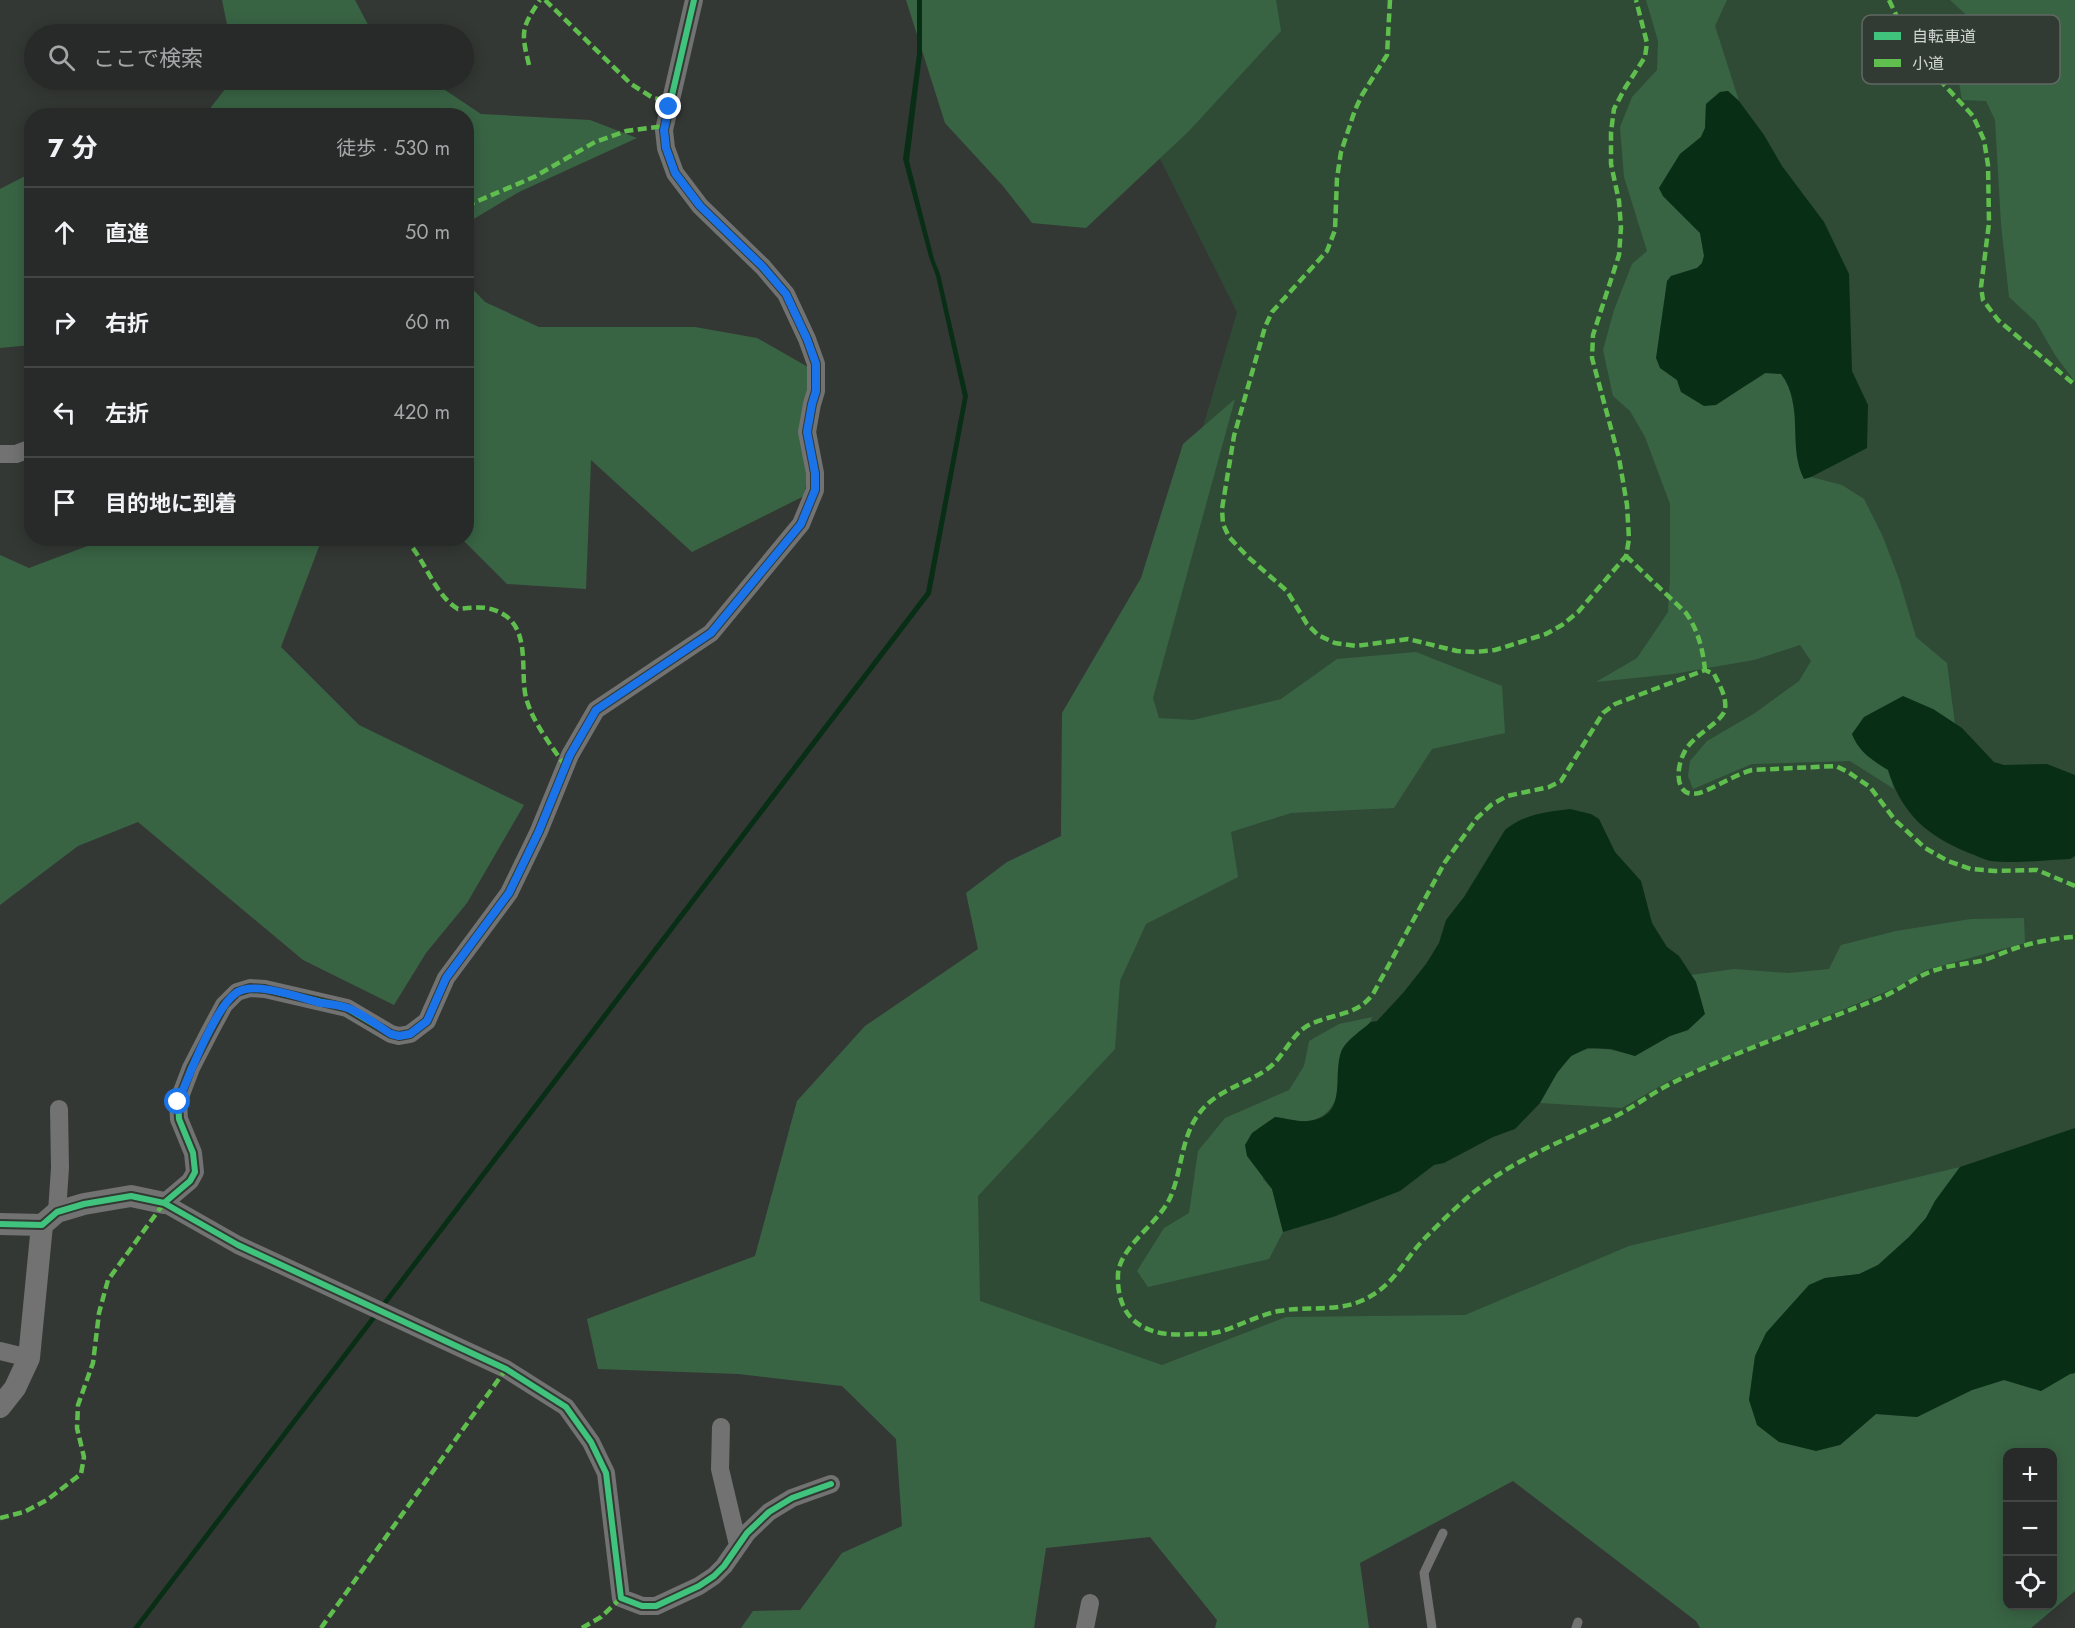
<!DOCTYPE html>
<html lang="ja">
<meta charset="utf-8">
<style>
body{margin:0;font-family:Jost,"Noto Sans JP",sans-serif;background:#2f3230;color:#f1f3f6}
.controls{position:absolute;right:18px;bottom:18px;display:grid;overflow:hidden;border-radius:12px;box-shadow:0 3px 15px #0003}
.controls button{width:54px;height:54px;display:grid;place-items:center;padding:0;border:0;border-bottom:2px solid #434645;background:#272a28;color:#f1f3f6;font:30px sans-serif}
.stop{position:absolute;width:18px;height:18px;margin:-14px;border:4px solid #1a73e8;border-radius:50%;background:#fff}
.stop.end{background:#1a73e8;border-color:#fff;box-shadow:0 2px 6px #0008}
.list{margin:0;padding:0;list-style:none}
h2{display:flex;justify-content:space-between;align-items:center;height:78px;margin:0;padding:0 24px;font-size:26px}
h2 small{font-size:20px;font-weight:400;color:#a4a7a8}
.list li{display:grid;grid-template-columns:39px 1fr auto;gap:18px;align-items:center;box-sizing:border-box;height:90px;padding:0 24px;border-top:2px solid #434645}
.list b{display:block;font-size:22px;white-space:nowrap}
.list em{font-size:20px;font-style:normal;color:#a4a7a8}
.icon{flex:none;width:33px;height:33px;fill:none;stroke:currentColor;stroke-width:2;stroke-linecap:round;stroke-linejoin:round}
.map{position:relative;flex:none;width:2075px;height:1628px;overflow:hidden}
.search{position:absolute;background:#272a28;box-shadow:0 3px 15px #0003;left:24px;top:24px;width:450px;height:66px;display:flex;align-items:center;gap:15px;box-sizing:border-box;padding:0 21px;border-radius:33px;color:#a4a7a8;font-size:22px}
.panel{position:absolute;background:#272a28;box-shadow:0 3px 15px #0003;left:24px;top:108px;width:450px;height:438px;border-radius:24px}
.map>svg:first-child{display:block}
.green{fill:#2f4b35}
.forest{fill:#396444;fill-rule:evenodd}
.water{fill:#092e16}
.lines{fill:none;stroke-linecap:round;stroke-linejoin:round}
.service{stroke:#717271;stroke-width:9}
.minor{stroke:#717271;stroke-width:18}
.tertiary{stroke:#717271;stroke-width:22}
.quiet{stroke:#5fbe4e;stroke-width:4.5;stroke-dasharray:9 4.5;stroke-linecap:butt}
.cycleway-casing{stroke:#323a34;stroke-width:10}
.cycleway{stroke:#40c37c;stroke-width:6}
.route{stroke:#1a73e8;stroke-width:8}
.key{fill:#323a34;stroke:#616863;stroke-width:1.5}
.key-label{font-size:16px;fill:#cfd4d0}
</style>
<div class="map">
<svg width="2075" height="1628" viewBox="0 0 2075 1628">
<rect width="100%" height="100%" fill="#343835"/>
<path class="green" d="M 1127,0 L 2075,0 L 2075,1415 L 1864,1424 L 1840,1445 L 1165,1391 L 950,1312 L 952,1203 L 1124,693 L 1237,312 L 1150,139 Z"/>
<path class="forest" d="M 222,0 L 355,0 L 373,34 L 229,34 Z
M 906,0 L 1276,0 L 1281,31 L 1189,131 L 1086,228 L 1032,223 L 1003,186 L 945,123 Z
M 1646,0 L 1727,0 L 1715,26 L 1739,101 L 1728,91 L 1720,92 L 1706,104 L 1705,128 L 1701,137 L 1680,154 L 1659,188 L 1663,196 L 1700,233 L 1704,256 L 1702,263 L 1697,268 L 1671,276 L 1660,368 L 1677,380 L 1681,392 L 1750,383 L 1766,373 L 1781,373 L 1789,385 L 1797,423 L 1796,448 L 1804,479 L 1811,477 L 1842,485 L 1864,499 L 1883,537 L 1899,579 L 1916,637 L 1947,663 L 1955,724 L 1933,709 L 1864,717 L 1852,734 C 1859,752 1872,760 1888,770 L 1894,789 L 1850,761 L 1752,764 L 1693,789 L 1688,776 L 1690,761 L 1707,741 L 1755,713 L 1799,681 L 1811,661 L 1800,645 L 1754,660 L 1673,674 L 1596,682 L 1637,658 L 1668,612 L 1670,578 L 1670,504 L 1645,437 L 1630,411 L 1613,396 L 1603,350 L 1614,310 L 1632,264 L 1647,251 L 1624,177 L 1620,127 L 1632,97 L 1657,70 L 1658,41 Z
M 1950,0 L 2075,0 L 2075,382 L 2055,355 L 2036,322 L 2009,297 L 2001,224 L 1995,120 L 1986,101 L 1962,100 L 1957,70 L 1973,63 L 1990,43 L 1975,23 Z
M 232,80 L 430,80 L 481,114 L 590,120 L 637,138 L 519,192 L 467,223 L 466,116 L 205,115 Z
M 31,173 L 31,345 L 0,348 L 0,189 Z
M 467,283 L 485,302 L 539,327 L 695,327 L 757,338 L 815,371 L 817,427 L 804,496 L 692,552 L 591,460 L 586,589 L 507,584 L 462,539 L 466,538 Z
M 1235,399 L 1153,698 L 1159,718 L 1193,720 L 1281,699 L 1337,659 L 1416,652 L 1502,686 L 1505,733 L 1432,749 L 1394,808 L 1291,813 L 1231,832 L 1238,877 L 1146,924 L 1120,981 L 1115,1049 L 978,1196 L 980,1301 L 1162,1365 L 1286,1317 L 1465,1315 L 1629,1246 L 1960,1167 L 1935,1201 L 1926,1218 L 1909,1237 L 1878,1265 L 1860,1274 L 1825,1278 L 1809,1285 L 1766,1333 L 1755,1356 L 1749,1400 L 1840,1445 L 1876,1414 L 1917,1417 L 1972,1390 L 2004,1380 L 2041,1391 L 2070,1374 L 2075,1373 L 2075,1591 L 2031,1628 L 1700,1628 L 1696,1621 L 1513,1481 L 1360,1563 L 1369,1628 L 1215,1628 L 1217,1620 L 1150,1537 L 1046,1548 L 1034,1628 L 741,1628 L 753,1611 L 800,1610 L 842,1553 L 902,1526 L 896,1439 L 842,1386 L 739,1374 L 598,1369 L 587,1319 L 755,1256 L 797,1101 L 865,1026 L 978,949 L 966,893 L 1007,862 L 1061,836 L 1062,713 L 1141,578 L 1183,444 ZM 2008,1452 L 2052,1452 L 2052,1606 L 2008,1606 Z
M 106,539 L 356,539 L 320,544 L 281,647 L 359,725 L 524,805 L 467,903 L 426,953 L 394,1005 L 303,960 L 138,822 L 78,846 L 0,905 L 0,555 L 29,568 Z
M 2024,918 L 2025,943 L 1926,970 L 1895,988 L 1669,1081 L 1622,1108 L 1540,1103 C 1568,1052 1575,1038 1635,1056 L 1670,1036 L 1688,1030 L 1696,982 L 1691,975 L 1734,969 L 1788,973 L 1829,969 L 1841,945 L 1896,931 L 1971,919 Z
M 1372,1017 C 1370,1028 1356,1031 1351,1041 C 1339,1068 1346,1117 1307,1121 C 1297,1122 1285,1118 1275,1117 L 1263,1179 L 1272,1189 L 1283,1232 L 1269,1259 L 1148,1287 L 1137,1271 L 1164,1228 L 1189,1213 L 1198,1151 L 1225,1118 L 1289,1090 L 1304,1066 L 1309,1041 L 1339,1024 Z"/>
<path class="water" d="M 917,0 L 922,0 L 922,55 L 909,161 L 934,259 L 940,274 L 968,396 L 931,594 L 139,1628 L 133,1628 L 926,592 L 963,397 L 936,276 L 929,257 L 903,159 L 917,54 Z
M 1728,91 L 1739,101 L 1764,135 L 1782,166 L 1824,222 L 1849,274 L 1852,371 L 1868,405 L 1867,448 L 1811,477 L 1804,479 C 1787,446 1805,406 1781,374 L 1765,373 L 1716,405 L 1704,406 L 1681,392 L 1677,380 L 1660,368 L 1656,358 L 1667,281 L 1671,276 L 1697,268 L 1702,263 L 1704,256 L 1700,233 L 1663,196 L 1659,188 L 1680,154 L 1701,137 L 1705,128 L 1706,104 L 1720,92 Z
M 1903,696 L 1933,709 L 1962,728 L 1994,762 L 2004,765 L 2047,764 L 2075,775 L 2075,856 L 2070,859 C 2047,860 2013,864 1991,861 C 1984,860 1976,855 1969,853 C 1927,836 1902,814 1888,770 C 1872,760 1859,752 1852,734 L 1864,717 Z
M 1570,809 L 1591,814 L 1599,819 L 1615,852 L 1641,881 L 1652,923 L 1667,947 L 1679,956 L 1696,982 L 1705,1014 L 1688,1030 L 1670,1036 L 1635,1056 L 1611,1049 L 1588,1048 L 1571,1056 L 1557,1073 L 1540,1103 L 1515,1129 L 1493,1137 L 1444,1163 L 1434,1165 L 1400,1191 L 1333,1217 L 1283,1232 L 1272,1189 L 1247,1156 L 1245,1145 L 1252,1133 L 1275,1117 C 1285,1118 1298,1122 1308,1121 C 1349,1116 1332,1079 1341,1052 C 1345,1041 1362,1030 1371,1022 L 1377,1021 L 1403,993 L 1426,964 L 1439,943 L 1446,920 L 1464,897 L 1505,830 C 1523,814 1547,812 1570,809 Z
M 2075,1128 L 2075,1373 L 2070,1374 L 2041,1391 L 2004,1380 L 1972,1390 L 1917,1417 L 1876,1414 L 1840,1445 L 1816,1451 L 1779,1442 L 1757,1425 L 1749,1400 L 1755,1356 L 1766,1333 L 1809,1285 L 1825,1278 L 1859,1274 L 1878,1265 L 1909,1237 L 1926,1218 L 1935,1201 L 1960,1167 Z"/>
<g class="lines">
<path class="service" d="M 1432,1628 L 1424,1573 L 1443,1533
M 1576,1628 L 1578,1622"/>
<path class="minor" d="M 694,0 L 664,130 L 666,148 L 675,173 L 700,206 L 763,267 L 786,294 L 807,339 L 816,364 L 816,391 L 812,404 L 807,432 L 815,473 L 815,490 L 801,524 L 711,633 L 596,710 L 570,755 L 539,831 L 509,893 L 446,978 L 427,1021 L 410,1034 L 399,1036 L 391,1034 L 347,1008 L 265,989 L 250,988 L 237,992 L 224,1005 L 210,1031 L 191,1068 L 178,1102 L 179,1119 L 193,1153 L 195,1172 L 190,1181 L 164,1203 L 238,1245 L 506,1369 L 566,1407 L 591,1442 L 606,1473 L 621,1598 L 642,1606 L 656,1606 L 699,1586 L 714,1576 L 724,1566 L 747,1533 L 769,1512 L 792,1498 L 831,1484
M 0,454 L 16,454 L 32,448
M 57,1212 L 60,1168 L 59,1109
M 0,1351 L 29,1358
M 721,1427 L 720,1469 L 738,1545
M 1085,1628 L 1090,1603"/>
<path class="tertiary" d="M 0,1224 L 42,1225 L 57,1212 L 84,1204 L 131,1196 L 164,1203
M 0,1407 L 15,1388 L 29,1358 L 42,1225"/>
<path class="quiet" d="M 545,0 L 631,84 L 653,98 L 670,101
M 1390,0 L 1387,55 L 1362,95 L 1355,110 L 1341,152 L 1337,178 L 1335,230 L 1327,251 L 1272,312 L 1265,327 L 1234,436 L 1222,509 L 1223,524 L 1229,537 L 1248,557 L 1287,591 L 1307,624 L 1318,635 L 1335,643 L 1356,646 L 1408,639 L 1457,651 L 1475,652 L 1495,650 L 1546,634 L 1562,625 L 1578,612 L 1626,556 L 1629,539 L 1627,505 L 1619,458 L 1592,358 L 1593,335 L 1619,255 L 1621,228 L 1619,201 L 1611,164 L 1611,132 L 1614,109 L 1625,88 L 1645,57 L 1647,43 L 1636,0
M 1889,0 L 1914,52 L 1973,116 L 1984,140 L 1988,165 L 1989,223 L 1981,287 L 1983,300 L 1998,320 L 2075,385
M 529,65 C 521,32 521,28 540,0
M 466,206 L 534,177 L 595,142 L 626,131 L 665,126
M 404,538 C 425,558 434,595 458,609 C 476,607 490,605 506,616 C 530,634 520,672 526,698 C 533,723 551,745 565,766
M 1626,556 L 1686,613 C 1698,630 1703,650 1705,670
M 2075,886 L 2037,870 L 1995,871 L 1971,869 L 1948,861 L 1925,848 L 1895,820 L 1870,787 L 1848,772 L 1836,766 L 1752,770 C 1735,775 1721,784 1705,791 C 1675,804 1674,770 1685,751 C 1693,735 1724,721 1725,709 C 1727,697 1719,684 1714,674 L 1705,670 L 1615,704 L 1603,713 L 1561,781 L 1549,787 L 1507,796 L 1491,805 L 1477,818 L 1445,862 L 1373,994 C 1356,1017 1331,1013 1307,1026 C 1290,1036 1283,1059 1266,1070 C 1244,1085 1214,1091 1198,1115 C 1180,1140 1182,1174 1169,1200 C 1157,1224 1120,1247 1118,1274 C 1116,1323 1149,1338 1192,1334 C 1202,1334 1213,1334 1222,1331 C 1241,1325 1259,1315 1279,1311 C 1306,1306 1336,1312 1361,1301 C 1395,1286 1401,1263 1425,1238 C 1442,1221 1467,1196 1486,1183 C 1525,1155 1571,1137 1614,1117 C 1634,1107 1652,1093 1672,1083 C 1740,1049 1813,1026 1882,997 C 1900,990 1917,975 1936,970 C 1950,965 1966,964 1980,961 C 1992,958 2004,952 2016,948 C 2035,942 2055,938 2075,937
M 0,1518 L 24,1512 L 47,1500 L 81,1474 L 84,1457 L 77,1428 L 78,1405 L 93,1363 L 99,1313 L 108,1280 L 164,1203
M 321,1628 L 506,1369
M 582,1628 L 601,1617 L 621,1598"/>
<defs>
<path id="cycleway" d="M 164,1203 L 190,1181 L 195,1172 L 193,1153 L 179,1119 L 178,1102 L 191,1068 L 210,1031 L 224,1005 L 237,992 L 250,988 L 265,989 L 347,1008 L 391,1034 L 399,1036 L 410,1034 L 427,1021 L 446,978 L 509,893 L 539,831 L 570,755 L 596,710 L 711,633 L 801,524 L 815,490 L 815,473 L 807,432 L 812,404 L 816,391 L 816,364 L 807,339 L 786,294 L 763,267 L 700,206 L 675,173 L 666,148 L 664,130 L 694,0
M 0,1224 L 42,1225 L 57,1212 L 84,1204 L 131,1196 L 164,1203 L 238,1245 L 506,1369 L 566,1407 L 591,1442 L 606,1473 L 621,1598 L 642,1606 L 656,1606 L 699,1586 L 714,1576 L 724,1566 L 747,1533 L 769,1512 L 792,1498 L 831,1484"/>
</defs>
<use href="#cycleway" class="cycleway-casing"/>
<use href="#cycleway" class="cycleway"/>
</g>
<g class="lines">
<path class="route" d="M 178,1102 C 189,1076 214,1009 236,993 C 253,980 301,998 321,1003 C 329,1004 339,1005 348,1008 C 363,1014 377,1025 391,1034 L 399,1036 L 410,1034 L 427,1021 L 446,978 L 509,893 L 539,831 L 570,755 L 596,710 L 711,633 L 801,524 L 815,490 L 815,473 L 807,432 L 812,404 L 816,391 L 816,364 L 807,339 L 786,294 L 763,267 L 700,206 L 675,173 L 666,148 L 664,130 L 669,107"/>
</g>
<rect x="1862" y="15" width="198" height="69" rx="9" class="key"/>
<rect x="1874" y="32" width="27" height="8" fill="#40c37c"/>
<rect x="1874" y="59" width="27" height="8" fill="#5fbe4e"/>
<g class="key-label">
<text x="1912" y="42">自転車道</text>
<text x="1912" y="69">小道</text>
</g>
</svg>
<div class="controls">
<button>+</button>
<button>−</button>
<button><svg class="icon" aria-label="locate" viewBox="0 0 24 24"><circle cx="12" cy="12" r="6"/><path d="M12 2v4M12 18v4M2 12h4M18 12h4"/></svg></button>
</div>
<div class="stop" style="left:178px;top:1102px"></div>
<div class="stop end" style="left:669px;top:107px"></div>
<div class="search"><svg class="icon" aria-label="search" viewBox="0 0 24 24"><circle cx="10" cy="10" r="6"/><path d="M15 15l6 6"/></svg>ここで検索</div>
<section class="panel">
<h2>7 分<small>徒歩 · 530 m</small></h2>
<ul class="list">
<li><svg class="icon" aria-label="ahead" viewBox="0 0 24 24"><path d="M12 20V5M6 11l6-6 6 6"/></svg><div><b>直進</b></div><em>50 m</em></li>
<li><svg class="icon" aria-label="right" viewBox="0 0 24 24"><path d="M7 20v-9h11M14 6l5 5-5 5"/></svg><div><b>右折</b></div><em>60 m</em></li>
<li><svg class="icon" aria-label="left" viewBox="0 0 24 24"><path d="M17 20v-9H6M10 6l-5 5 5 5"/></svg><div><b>左折</b></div><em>420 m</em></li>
<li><svg class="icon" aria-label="arrive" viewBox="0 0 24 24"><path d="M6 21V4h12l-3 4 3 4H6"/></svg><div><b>目的地に到着</b></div></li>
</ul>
</section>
</div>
